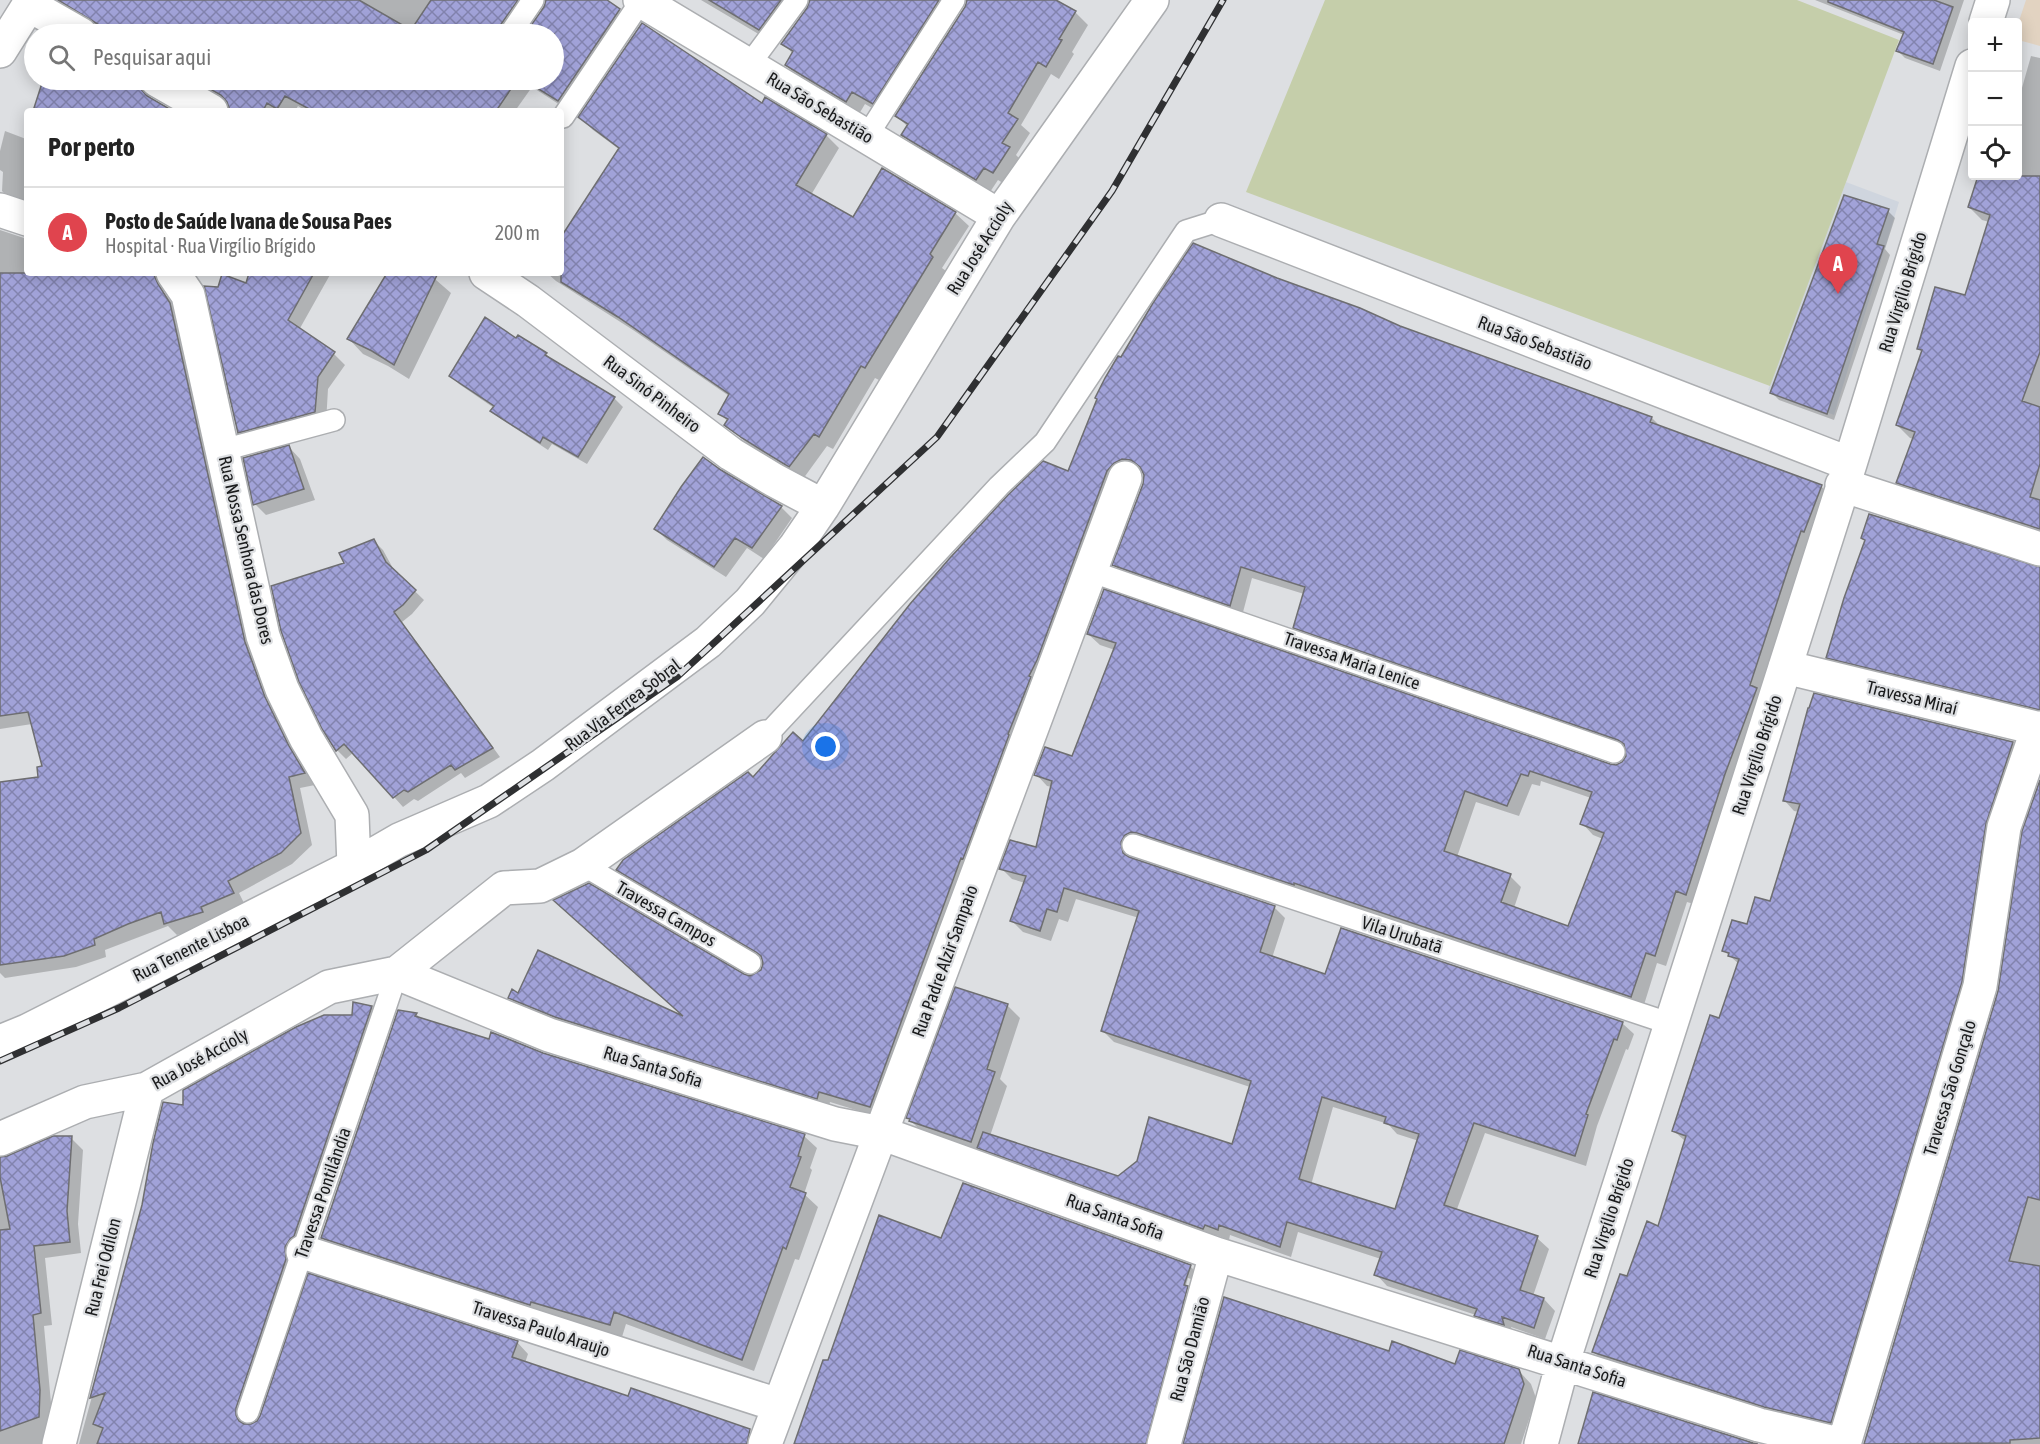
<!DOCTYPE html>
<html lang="pt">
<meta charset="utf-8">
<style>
body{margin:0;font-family:"Asap Condensed",sans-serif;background:#f2f2f2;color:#222}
.controls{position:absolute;right:18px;top:18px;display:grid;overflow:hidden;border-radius:6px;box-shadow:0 3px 15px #0003}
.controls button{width:54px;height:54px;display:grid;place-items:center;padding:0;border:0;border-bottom:2px solid #e0e0e0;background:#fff;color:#222;font:30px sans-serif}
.you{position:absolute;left:826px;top:747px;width:21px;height:21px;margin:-15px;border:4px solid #fff;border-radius:50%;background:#1a73e8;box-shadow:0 0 0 9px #1a73e833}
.badge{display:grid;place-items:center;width:39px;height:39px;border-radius:50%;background:#d93025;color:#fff;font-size:20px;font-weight:700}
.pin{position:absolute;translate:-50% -50px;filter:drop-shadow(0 2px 3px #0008)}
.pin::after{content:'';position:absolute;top:32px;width:21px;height:18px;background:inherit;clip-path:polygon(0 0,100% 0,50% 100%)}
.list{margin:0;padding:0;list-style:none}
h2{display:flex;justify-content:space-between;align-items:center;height:78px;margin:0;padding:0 24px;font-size:26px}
h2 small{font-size:20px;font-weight:400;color:#767676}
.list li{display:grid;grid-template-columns:39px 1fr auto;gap:18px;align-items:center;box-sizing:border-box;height:90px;padding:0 24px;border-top:2px solid #e0e0e0}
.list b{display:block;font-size:22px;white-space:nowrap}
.list p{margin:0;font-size:20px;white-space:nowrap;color:#767676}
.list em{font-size:20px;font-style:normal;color:#767676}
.icon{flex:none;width:33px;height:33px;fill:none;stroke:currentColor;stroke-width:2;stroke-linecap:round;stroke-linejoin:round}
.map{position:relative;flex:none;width:2040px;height:1444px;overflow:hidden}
.search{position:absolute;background:#fff;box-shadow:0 3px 15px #0003;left:24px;top:24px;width:540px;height:66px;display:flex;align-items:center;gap:15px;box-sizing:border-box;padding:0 21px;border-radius:33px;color:#767676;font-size:22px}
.panel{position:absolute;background:#fff;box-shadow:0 3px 15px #0003;left:24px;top:108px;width:540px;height:168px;border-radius:6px}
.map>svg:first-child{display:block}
.built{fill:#cfd5de}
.education{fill:#e2d3c1}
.grass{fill:#c5ceaa}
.shadow{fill:#0003;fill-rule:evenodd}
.building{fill:url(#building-cross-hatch);stroke:#6e6e71;stroke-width:1.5;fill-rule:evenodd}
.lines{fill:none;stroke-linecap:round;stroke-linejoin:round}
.service-casing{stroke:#acaeb1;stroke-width:24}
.minor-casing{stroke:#acaeb1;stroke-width:36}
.service{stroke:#fff;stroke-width:21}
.minor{stroke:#fff;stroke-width:33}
.rail-casing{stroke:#2f3032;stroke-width:7}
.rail{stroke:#dddfe2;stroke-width:4.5;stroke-dasharray:14;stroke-linecap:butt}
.labels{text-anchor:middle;stroke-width:4.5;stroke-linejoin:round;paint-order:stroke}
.street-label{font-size:18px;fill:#1a1b1c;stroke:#dddfe2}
</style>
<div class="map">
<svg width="2040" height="1444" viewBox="0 0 2040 1444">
<defs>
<pattern id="building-cross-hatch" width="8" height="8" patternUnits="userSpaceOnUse" patternTransform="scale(1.5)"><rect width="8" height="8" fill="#a1a2d8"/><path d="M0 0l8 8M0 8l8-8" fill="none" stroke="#8283ae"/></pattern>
</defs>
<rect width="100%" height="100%" fill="#dddfe2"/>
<path class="built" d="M 1846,182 L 1899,202 L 1834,415 L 1768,390 Z"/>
<path class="education" d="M 2026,0 L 2040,0 L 2040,46 L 2018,40 L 2018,24 Z"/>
<path class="grass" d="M 1325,0 L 1797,0 L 1899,40 L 1770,386 L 1246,192 Z"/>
<path class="shadow" d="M 57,0 L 543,0 L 515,34 L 100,34 L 98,26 L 63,7 Z
M 547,0 L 604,0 L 619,10 L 631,22 L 571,112 L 532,87 L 515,111 L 306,111 L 298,106 L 295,111 L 256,111 L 228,103 L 187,80 L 554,80 L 554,34 L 527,34 Z
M 701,0 L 967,0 L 961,2 L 886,116 L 865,104 L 859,114 L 799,78 L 786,65 L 793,54 L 783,43 L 809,8 L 810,1 L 806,0 L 772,42 Z
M 968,0 L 1054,0 L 1075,12 L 1088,25 L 1072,52 L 1074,54 L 1059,79 L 1051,74 L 1021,125 L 1030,133 L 1016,155 L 1022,161 L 1006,185 L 998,180 L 990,192 L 916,148 L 903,135 L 908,127 L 897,116 L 966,8 Z
M 1815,0 L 1964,0 L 1940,71 L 1905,58 L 1898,51 L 1904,35 Z
M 2031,56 L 2040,58 L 2040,537 L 1911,495 L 1898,482 L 1914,439 L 1910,438 L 1897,425 L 1923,353 L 1918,348 L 1966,297 L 1989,222 L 1982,220 L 1969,207 L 1980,176 L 2018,176 L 2018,102 Z
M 44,80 L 155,80 L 149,93 L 151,100 L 171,111 L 35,111 Z
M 763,105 L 826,135 L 839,148 L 811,195 L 854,219 L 883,170 L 955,213 L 969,226 L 942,268 L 946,271 L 879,380 L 875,378 L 833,449 L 827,446 L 803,479 L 756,451 L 726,425 L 728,422 L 720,413 L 729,396 L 633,330 L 556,281 L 547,273 L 561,273 L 561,240 L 620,150 L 593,130 L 580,117 Z
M 5,131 L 26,139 L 27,135 L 27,207 L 14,203 L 2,191 L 3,172 L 0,170 L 0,151 Z
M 1888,211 L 1895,218 L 1885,249 L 1890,255 L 1834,420 L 1779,400 L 1771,392 Z
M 0,230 L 27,239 L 27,273 L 170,273 L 164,292 L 182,316 L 315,785 L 300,788 L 312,845 L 292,864 L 239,893 L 245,905 L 212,919 L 214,924 L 177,935 L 168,926 L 105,950 L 106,957 L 76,967 L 5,978 L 0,973 L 0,783 L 40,778 L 44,767 L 32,724 L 0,729 Z
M 251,273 L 331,273 L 299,330 L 334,354 L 345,365 L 328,389 L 326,423 L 250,443 L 239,432 L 219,288 L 247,285 Z
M 389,273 L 428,273 L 451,293 L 409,379 L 388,366 L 363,354 L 349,339 Z
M 1399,327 L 1652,418 L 1662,428 L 1821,486 L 1832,498 L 1697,905 L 1687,902 L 1666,966 L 1657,963 L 1643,1008 L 1131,853 L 1133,860 L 1274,907 L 1285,918 L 1272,958 L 1326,976 L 1622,1023 L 1634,1034 L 1628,1050 L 1626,1049 L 1597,1126 L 1586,1166 L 1485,1133 L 1457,1209 L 1537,1238 L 1549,1249 L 1533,1296 L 1544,1299 L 1555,1311 L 1545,1339 L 1511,1327 L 1514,1335 L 1487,1326 L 1476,1315 L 1387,1286 L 1376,1274 L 1381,1259 L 1298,1232 L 1291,1257 L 1230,1235 L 1229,1240 L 1216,1235 L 1214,1240 L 924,1134 L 908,1118 L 1007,1005 L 1020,1018 L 1000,1079 L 1007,1086 L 990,1136 L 1118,1177 L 1233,1146 L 1250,1087 L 1114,1042 L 1103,1031 L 1139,918 L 1076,899 L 1068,922 L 1059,919 L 1051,941 L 1023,932 L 1011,920 L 1025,883 L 1012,879 L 1001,868 L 1037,849 L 1052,787 L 1047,786 L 1036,774 L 1073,758 L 1115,650 L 1100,645 L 1088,634 L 1610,766 L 1616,766 L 1623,763 L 1627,757 L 1628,750 L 1306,639 L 1295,627 L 1304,594 L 1252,578 L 1242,616 L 1125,576 L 1114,565 L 1144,484 L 1143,471 L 1134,470 L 882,1118 L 830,1102 L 828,1109 L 521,1009 L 510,998 L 518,995 L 686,1018 L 743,975 L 751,977 L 762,971 L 763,959 L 629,881 L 618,869 L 803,743 L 1069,473 ZM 1541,781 L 1591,798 L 1582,823 L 1593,835 L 1603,839 L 1569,928 L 1514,908 L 1521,887 L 1510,876 L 1457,857 L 1476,802 L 1519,816 L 1532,784 L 1540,786 ZM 1333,1107 L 1388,1124 L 1397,1134 L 1419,1141 L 1396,1211 L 1311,1185 Z
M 517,340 L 546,354 L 553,361 L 614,398 L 623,407 L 587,464 L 552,444 L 548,450 L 501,419 L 492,411 L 494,408 L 459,384 L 451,376 Z
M 289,447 L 300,459 L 315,500 L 266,515 L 255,504 Z
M 720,471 L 781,507 L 792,518 L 764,559 L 747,548 L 726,577 L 667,540 L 656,529 Z
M 374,541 L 383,550 L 395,572 L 424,600 L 412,614 L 402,622 L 500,757 L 465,778 L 461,773 L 418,801 L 414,799 L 403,807 L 354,752 L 346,759 L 337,750 L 346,564 Z
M 2040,569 L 2040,718 L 1840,670 L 1827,657 Z
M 1815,695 L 2013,743 L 2023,753 L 1971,993 L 1841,1432 L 1604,1362 L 1594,1352 L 1628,1278 L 1659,1228 L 1686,1142 L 1674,1131 L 1720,1020 L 1739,964 L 1724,951 L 1771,903 L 1799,812 L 1794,811 L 1784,800 Z
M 2040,785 L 2040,1444 L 1865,1444 L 1999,992 Z
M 354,1004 L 372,1007 L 383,1018 L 246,1425 L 517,1342 L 528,1354 L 525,1363 L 746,1444 L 79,1444 L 144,1206 L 184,1107 L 354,1017 Z
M 399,1011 L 416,1014 L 421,1019 L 490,1041 L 543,1054 L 804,1136 L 817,1148 L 810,1168 L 812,1170 L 804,1194 L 818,1207 L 799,1260 L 795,1259 L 754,1371 L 626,1324 L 622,1337 L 335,1250 L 322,1238 Z
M 71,1138 L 83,1150 L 78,1224 L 81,1253 L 45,1258 L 52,1325 L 44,1326 L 51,1403 L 50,1444 L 0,1444 L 0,1158 Z
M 942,1240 L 1190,1266 L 1202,1278 L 1200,1282 L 1188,1278 L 1141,1444 L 796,1444 L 829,1362 Z
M 1390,1353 L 1455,1366 L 1518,1370 L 1531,1384 L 1536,1398 L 1521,1444 L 1186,1444 Z"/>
<path class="building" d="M 58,0 L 359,0 L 411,30 L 431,0 L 518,0 L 499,27 L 497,34 L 114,34 Z
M 546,0 L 607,0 L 620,9 L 558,101 L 524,80 L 554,80 L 554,34 L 525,34 L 544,7 Z
M 709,0 L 781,0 L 759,30 Z
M 810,0 L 939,0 L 873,104 L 852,92 L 846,102 L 785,65 L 793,51 L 781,44 L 807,8 Z
M 967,0 L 1056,0 L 1076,11 L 1059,39 L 1062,40 L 1046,67 L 1038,62 L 1008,113 L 1018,119 L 1002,143 L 1010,147 L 993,173 L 984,168 L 976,180 L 901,135 L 908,124 L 895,116 L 965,7 Z
M 1828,0 L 1934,0 L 1953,7 L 1933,64 L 1896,51 L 1904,32 L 1828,2 Z
M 642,23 L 762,103 L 765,97 L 827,134 L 796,185 L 853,217 L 882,168 L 956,212 L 930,254 L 933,257 L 865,368 L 861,366 L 819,437 L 814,434 L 789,467 L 742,438 L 724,425 L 728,419 L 718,414 L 729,394 L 618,317 L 561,282 L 561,237 L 619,148 L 578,117 Z
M 43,80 L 138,80 L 141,89 L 147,96 L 173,111 L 33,111 Z
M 194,80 L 517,80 L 496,111 L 313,111 L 285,96 L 277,109 L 267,103 L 263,111 L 230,111 L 227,102 L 221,95 Z
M 1978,176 L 2040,176 L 2040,352 L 2022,401 L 2040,407 L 2040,464 L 2030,497 L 2040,500 L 2040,529 L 1896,483 L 1915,432 L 1896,425 L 1922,350 L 1917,349 L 1935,287 L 1965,295 L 1990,215 L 1968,207 Z
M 1844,195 L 1889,209 L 1877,244 L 1884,246 L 1827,414 L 1770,393 Z
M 1193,243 L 1277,278 L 1360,308 L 1400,326 L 1652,417 L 1650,422 L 1822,485 L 1804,532 L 1801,531 L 1788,569 L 1750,685 L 1757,688 L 1725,774 L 1686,895 L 1676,891 L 1655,956 L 1646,953 L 1631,997 L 1294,883 L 1294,885 L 1137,833 L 1131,832 L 1125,835 L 1121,842 L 1123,853 L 1129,857 L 1275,906 L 1260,952 L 1325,974 L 1341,928 L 1623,1022 L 1617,1040 L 1614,1039 L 1586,1114 L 1588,1115 L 1575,1156 L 1474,1123 L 1444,1205 L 1538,1236 L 1520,1290 L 1544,1298 L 1534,1328 L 1502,1317 L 1504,1325 L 1474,1316 L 1477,1309 L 1374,1275 L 1382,1252 L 1287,1222 L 1280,1247 L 1219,1225 L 1218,1230 L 1205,1225 L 1203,1229 L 977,1148 L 983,1132 L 1118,1176 L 1137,1161 L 1149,1117 L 1232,1144 L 1251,1081 L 1101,1031 L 1139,911 L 1064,888 L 1057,912 L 1047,909 L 1040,931 L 1010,921 L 1026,876 L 999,869 L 1010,840 L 1036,847 L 1052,781 L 1034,775 L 1045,747 L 1072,756 L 1116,643 L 1087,634 L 1104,589 L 1610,764 L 1616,765 L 1622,762 L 1626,756 L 1624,744 L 1618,740 L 1293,628 L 1305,587 L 1241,567 L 1230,606 L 1112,565 L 1143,484 L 1144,475 L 1140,467 L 1131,460 L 1122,459 L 1114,463 L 1107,471 L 1037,660 L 1029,676 L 1031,677 L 1008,734 L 1009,735 L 963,859 L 961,858 L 870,1107 L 819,1092 L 817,1099 L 555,1017 L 508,998 L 512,989 L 518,993 L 538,950 L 683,1016 L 553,900 L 589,883 L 744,974 L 750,976 L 761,970 L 763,963 L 761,956 L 756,952 L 616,870 L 623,860 L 748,772 L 753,777 L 793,732 L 803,741 L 910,604 L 949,559 L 1008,495 L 1043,461 L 1068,471 L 1097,399 L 1095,398 L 1105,378 L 1118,356 L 1121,357 L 1153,303 ZM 1530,771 L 1592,792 L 1580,824 L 1604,833 L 1568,926 L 1501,902 L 1511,874 L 1444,851 L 1465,791 L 1507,806 L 1521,774 L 1528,776 ZM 1322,1097 L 1386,1117 L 1384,1123 L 1419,1134 L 1395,1209 L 1299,1179 Z
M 0,273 L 150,273 L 154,275 L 158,284 L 170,303 L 245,642 L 265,697 L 289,746 L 305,773 L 289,777 L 301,833 L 281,853 L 228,881 L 234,893 L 201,907 L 203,912 L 164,924 L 161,912 L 128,924 L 94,939 L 95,945 L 64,956 L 0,965 L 0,782 L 38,777 L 37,767 L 42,766 L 28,712 L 0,716 Z
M 249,273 L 314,273 L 288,320 L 335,352 L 318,377 L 315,412 L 238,433 L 204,286 L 218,287 L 222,274 L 246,283 Z
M 387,273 L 438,273 L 394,365 L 372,351 L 347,339 Z
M 485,317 L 516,338 L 518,335 L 547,353 L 545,355 L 615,397 L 578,457 L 543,437 L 540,443 L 490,411 L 494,406 L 449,376 Z
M 289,445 L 304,489 L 253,505 L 243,458 Z
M 703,457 L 721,470 L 782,506 L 752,548 L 735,538 L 714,567 L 654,529 L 681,487 Z
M 1869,514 L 2040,567 L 2040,710 L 1826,658 L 1844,598 L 1865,540 L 1861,538 Z
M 374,539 L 386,562 L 416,590 L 403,605 L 394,612 L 493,748 L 455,770 L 451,765 L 408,792 L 404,790 L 393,798 L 344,744 L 336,751 L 322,729 L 299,682 L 281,631 L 271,586 L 344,563 L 339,553 Z
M 1814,693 L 2013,742 L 1986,824 L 1962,982 L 1831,1423 L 1764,1407 L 1592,1352 L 1620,1274 L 1627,1276 L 1647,1221 L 1658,1226 L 1686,1136 L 1672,1131 L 1710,1015 L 1719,1018 L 1739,959 L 1728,956 L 1729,953 L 1722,951 L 1732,920 L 1747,924 L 1755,897 L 1770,901 L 1800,804 L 1783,801 L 1808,708 L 1809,708 Z
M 2040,780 L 2040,1200 L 2028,1197 L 2009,1261 L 2040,1266 L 2040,1438 L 2010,1440 L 2010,1443 L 1864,1444 L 1998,991 L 2022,831 Z
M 955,987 L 1008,1004 L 987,1069 L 995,1072 L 971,1142 L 909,1121 L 910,1119 L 906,1118 Z
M 353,1002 L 372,1006 L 294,1236 L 290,1239 L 285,1247 L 286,1259 L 236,1408 L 236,1415 L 239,1421 L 244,1424 L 251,1424 L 257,1421 L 260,1416 L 308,1273 L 518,1341 L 512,1357 L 628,1396 L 631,1388 L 750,1429 L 747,1444 L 97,1444 L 103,1428 L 93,1424 L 105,1393 L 90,1398 L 142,1205 L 153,1143 L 163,1102 L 183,1105 L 183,1090 L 296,1027 L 324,1015 L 352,1015 Z
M 398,1010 L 417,1013 L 415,1016 L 489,1039 L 491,1032 L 543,1053 L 805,1134 L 798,1156 L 801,1157 L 790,1187 L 806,1193 L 786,1249 L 783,1247 L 742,1360 L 614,1312 L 610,1325 L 531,1302 L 530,1305 L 321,1238 Z
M 53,1136 L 72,1136 L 67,1211 L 70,1242 L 34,1246 L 41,1313 L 33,1315 L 40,1390 L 39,1417 L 0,1431 L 0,1230 L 10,1229 L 0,1177 L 0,1157 L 7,1156 Z
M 963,1183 L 1191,1265 L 1184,1285 L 1188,1286 L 1146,1444 L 794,1444 L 823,1360 L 828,1360 L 879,1215 L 941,1238 Z
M 1224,1297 L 1389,1351 L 1392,1341 L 1455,1364 L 1460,1350 L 1519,1369 L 1524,1384 L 1504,1444 L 1183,1444 Z
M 1593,1392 L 1753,1443 L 1758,1444 L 1578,1444 Z"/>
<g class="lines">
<defs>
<path id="service" d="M 510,34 L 533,0
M 749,65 L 797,0
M 563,117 L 641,1
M 867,136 L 954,0
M 223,450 L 334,420
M 1090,571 L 1614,752
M 765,737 L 999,486 L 1045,442 L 1186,231 L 1221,220
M 1133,845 L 1671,1024
M 583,865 L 750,963
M 248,1412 L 397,973"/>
<path id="minor" d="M 640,0 L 999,216
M 29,5 L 80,34
M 1986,22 L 1993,0
M 0,51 L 32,0
M 157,80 L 211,111
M 0,210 L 27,219
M 1221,220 L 1850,464
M 173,273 L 188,295 L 263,636 L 282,689 L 306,738 L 352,815 L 354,866
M 486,273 L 528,301 L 731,454 L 774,480 L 823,506
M 1842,485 L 2040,549
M 1785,667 L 2040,729
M 397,973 L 549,1035 L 835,1124 L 881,1133 L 1216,1254 L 1759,1425 L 1839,1444
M 0,1042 L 27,1031 L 354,866 L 399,840 L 489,801 L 543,765 L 708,642 L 750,602 L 795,547 L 823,506 L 999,216 L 1152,0
M 0,1139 L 85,1102 L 147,1089 L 329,987 L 397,973 L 504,888 L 540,886 L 583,865 L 765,737
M 303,1252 L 778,1405
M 59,1444 L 147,1089
M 765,1444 L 1125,478
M 1164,1444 L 1216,1254
M 1541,1444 L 1563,1362 L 1850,464 L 1972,66
M 1844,1444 L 1980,986 L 2004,827 L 2038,728"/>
</defs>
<use href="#service" class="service-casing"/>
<use href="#minor" class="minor-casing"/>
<use href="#service" class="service"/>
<use href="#minor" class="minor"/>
<defs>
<path id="rail" d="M 0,1061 L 119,1008 L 426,850 L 678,676 L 937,437 L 1112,191 L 1223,0"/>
</defs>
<use href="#rail" class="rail-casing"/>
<use href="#rail" class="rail"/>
</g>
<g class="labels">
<g class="street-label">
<text transform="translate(820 108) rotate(31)" y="6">Rua São Sebastião</text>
<text transform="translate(980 248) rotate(-58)" y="6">Rua José Accioly</text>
<text transform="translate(1903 292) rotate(-73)" y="6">Rua Virgílio Brígido</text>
<text transform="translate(1535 343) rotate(21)" y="6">Rua São Sebastião</text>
<text transform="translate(652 394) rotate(37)" y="6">Rua Sinó Pinheiro</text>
<text transform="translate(246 550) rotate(77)" y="6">Rua Nossa Senhora das Dores</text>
<text transform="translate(1352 661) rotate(19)" y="6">Travessa Maria Lenice</text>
<text transform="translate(1912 698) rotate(14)" y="6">Travessa Miraí</text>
<text transform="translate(623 705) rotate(-37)" y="6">Rua Via Ferrea Sobral</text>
<text transform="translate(1757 755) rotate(-72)" y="6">Rua Virgílio Brígido</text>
<text transform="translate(666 914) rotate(30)" y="6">Travessa Campos</text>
<text transform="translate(1402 935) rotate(18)" y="6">Vila Urubatã</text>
<text transform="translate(191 948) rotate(-27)" y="6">Rua Tenente Lisboa</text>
<text transform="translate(945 961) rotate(-70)" y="6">Rua Padre Alzir Sampaio</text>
<text transform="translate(200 1059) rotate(-29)" y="6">Rua José Accioly</text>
<text transform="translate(653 1067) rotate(17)" y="6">Rua Santa Sofia</text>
<text transform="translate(1950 1088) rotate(-73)" y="6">Travessa São Gonçalo</text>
<text transform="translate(323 1193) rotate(-71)" y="6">Travessa Pontilândia</text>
<text transform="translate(1115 1217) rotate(20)" y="6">Rua Santa Sofia</text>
<text transform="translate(1609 1218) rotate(-72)" y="6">Rua Virgílio Brígido</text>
<text transform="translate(103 1267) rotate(-76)" y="6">Rua Frei Odilon</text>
<text transform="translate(541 1329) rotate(18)" y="6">Travessa Paulo Araujo</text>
<text transform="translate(1190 1349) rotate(-75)" y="6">Rua São Damião</text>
<text transform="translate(1577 1366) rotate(18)" y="6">Rua Santa Sofia</text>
</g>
</g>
</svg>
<div class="controls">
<button>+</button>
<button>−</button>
<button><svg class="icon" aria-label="locate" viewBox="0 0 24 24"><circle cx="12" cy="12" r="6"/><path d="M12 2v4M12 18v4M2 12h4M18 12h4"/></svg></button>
</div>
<div class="you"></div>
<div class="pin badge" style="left:1838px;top:294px;background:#e0444e">A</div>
<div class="search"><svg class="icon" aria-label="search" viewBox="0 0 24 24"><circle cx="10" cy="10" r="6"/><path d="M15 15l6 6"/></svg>Pesquisar aqui</div>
<section class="panel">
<h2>Por perto<small></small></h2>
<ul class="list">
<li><span class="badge" style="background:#e0444e">A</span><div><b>Posto de Saúde Ivana de Sousa Paes</b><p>Hospital · Rua Virgílio Brígido</p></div><em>200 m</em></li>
</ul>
</section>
</div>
